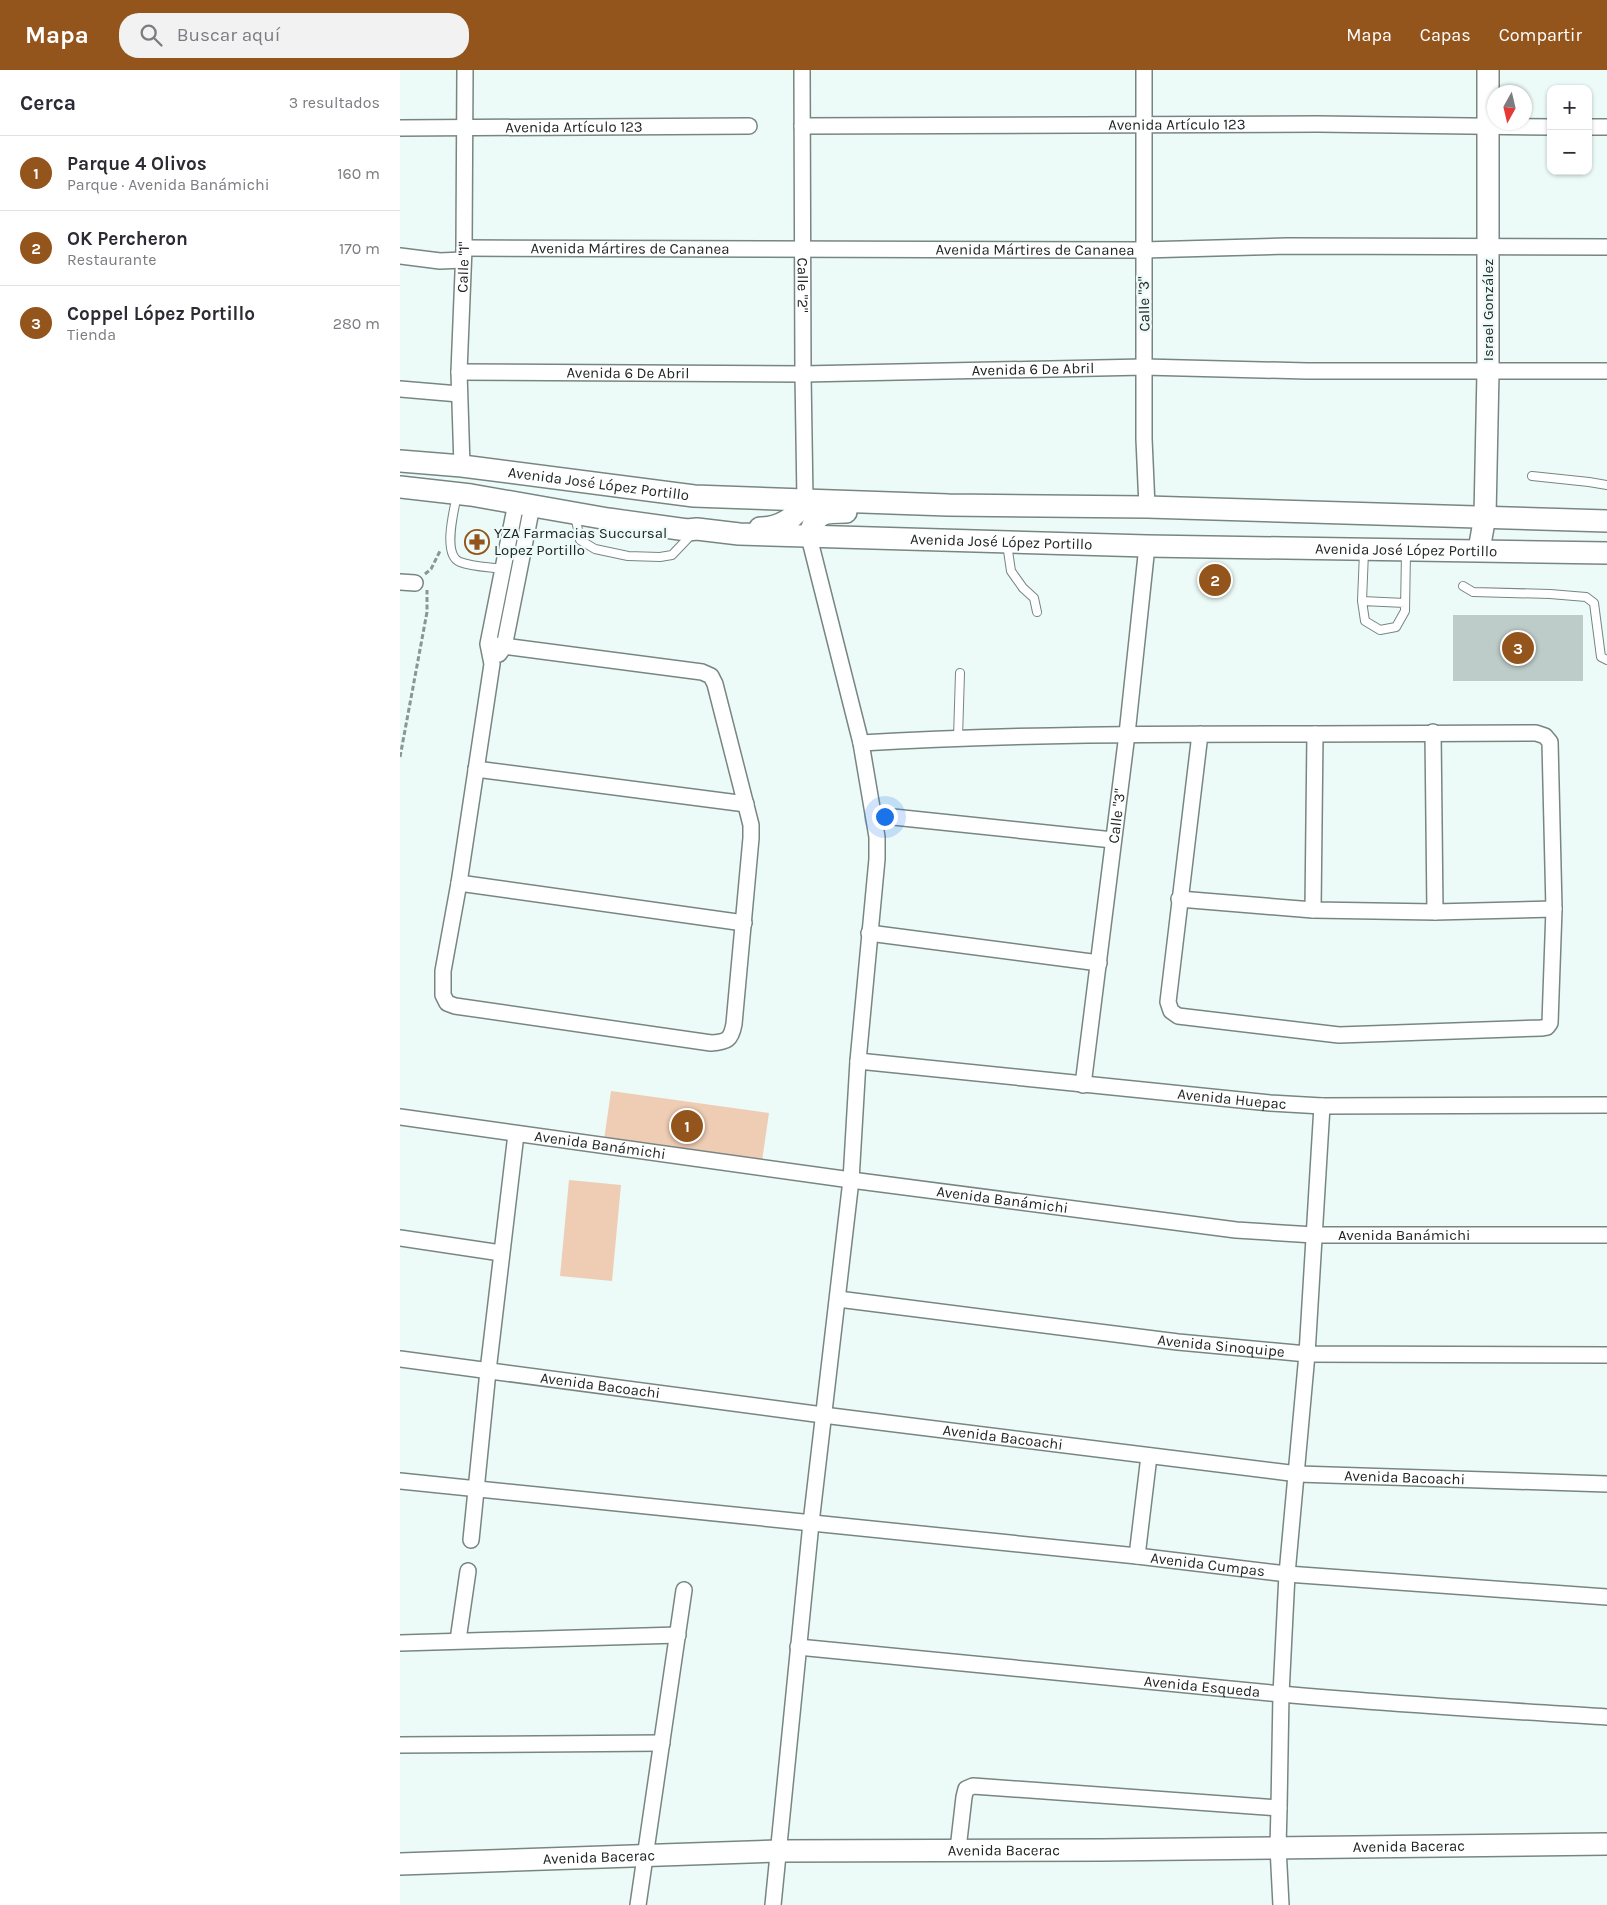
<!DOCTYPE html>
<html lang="es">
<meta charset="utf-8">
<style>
body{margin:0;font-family:Karla,sans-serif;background:#f2f2f3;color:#2b2b33}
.controls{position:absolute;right:15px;top:15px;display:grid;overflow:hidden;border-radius:10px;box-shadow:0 1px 4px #0004}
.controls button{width:45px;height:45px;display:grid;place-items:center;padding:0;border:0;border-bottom:1px solid #e1e1e2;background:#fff;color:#2b2b33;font:25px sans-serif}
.compass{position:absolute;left:1087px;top:15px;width:45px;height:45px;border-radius:50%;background:#fff;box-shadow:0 1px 4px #0004;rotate:188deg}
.you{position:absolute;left:484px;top:746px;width:18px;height:18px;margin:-12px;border:4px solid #fff;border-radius:50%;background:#1a73e8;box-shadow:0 0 0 8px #1a73e833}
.badge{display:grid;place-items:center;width:32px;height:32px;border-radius:50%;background:#94551c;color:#fff;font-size:16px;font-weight:700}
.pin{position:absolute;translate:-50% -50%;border:2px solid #fff;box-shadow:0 1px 5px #0006}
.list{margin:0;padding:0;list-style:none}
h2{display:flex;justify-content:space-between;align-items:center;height:65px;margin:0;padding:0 20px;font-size:21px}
h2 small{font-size:16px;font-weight:400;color:#7c7c81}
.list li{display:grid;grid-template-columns:32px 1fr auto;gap:15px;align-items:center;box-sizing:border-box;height:75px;padding:0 20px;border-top:1px solid #e1e1e2}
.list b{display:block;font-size:19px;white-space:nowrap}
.list p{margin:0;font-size:16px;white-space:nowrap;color:#7c7c81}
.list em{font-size:16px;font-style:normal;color:#7c7c81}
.icon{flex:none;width:28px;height:28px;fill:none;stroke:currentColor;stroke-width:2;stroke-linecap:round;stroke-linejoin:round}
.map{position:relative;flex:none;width:1207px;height:1835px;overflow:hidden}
header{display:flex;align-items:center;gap:30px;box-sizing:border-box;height:70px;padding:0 25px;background:#94551c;color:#fff}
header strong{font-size:24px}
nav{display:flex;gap:28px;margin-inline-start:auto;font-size:18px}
.search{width:350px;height:45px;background:#f2f2f3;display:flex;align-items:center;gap:12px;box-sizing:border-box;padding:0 18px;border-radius:20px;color:#7c7c81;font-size:19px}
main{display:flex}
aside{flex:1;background:#fff}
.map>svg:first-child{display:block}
.green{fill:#efcdb4}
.building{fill:#bdccc9}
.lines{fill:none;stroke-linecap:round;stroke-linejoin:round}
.lane-casing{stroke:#788683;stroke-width:10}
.street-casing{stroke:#788683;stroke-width:18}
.secondary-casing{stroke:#788683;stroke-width:24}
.path{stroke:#8b9593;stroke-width:3;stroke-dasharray:5 2.5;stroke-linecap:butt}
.lane{stroke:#fff;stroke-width:8}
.street{stroke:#fff;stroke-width:15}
.secondary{stroke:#fff;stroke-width:21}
.labels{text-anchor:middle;stroke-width:4.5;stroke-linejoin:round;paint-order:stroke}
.street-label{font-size:15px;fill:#212625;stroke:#ecfbf8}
.poi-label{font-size:15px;fill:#212625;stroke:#ecfbf8;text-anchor:start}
</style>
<header>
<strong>Mapa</strong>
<div class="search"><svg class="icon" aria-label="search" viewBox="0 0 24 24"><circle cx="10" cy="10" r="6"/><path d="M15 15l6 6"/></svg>Buscar aquí</div>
<nav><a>Mapa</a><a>Capas</a><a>Compartir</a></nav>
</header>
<main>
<aside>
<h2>Cerca<small>3 resultados</small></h2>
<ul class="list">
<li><span class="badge">1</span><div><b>Parque 4 Olivos</b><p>Parque · Avenida Banámichi</p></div><em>160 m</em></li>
<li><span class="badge">2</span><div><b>OK Percheron</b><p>Restaurante</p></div><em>170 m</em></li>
<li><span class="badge">3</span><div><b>Coppel López Portillo</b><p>Tienda</p></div><em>280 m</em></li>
</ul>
</aside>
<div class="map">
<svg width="1207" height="1835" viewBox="0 0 1207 1835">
<rect width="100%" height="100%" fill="#ecfbf8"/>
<path class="green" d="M 211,1021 L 369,1043 L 362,1091 L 204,1070 Z
M 169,1110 L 221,1115 L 212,1211 L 160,1206 Z"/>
<path class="building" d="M 1053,545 L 1183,545 L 1183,611 L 1053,611 Z"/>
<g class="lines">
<defs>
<path id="lane" d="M 1132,406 L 1189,412 L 1207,415
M 57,425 C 54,440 42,485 60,492 C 73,497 90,497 103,499
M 175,445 L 180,470 L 195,479 L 228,486 L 260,487 L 272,485 L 293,463
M 607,474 L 611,501 L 623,518 L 634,528 L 637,542
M 964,482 L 962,531 L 965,551 L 980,560 L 996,557 L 1005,541 L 1006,482
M 1063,516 L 1073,522 L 1150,524 L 1186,527 L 1194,533 L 1201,587 L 1207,590
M 962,531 L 1005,533
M 558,668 L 560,603"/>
<g id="street">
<path id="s1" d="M 402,0 L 403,304 L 405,430"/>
<path d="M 744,0 L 744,369 L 747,437"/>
<path id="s2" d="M 402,56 L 918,54 L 1151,57"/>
<path d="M 1188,57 L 1207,57"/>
<path id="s3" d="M 0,58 L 349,56"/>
<path id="s4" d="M 64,178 L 743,180 L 887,176 L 1207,177"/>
<path d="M 0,186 L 40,191 L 63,190"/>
<path id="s5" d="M 59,302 L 403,304 L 744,297 L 907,301 L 1207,301"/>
<path d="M 0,319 L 59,324"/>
<path id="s6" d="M 62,396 L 59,302 L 64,178 L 65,0"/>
<path d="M 0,512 L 15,513"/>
<path d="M 88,574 L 302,602 L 311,606 L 315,614 L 351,755 L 351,768 L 334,954 C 331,970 327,972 311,973 L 55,936 L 47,933 L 43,925 L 43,901 L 59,813 L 92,594 L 88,574 L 116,433"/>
<path d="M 99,584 L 104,577 L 132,436"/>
<path d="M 1033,662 L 1035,842"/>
<path d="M 461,673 C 611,664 762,664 914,664 C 988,664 1062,663 1136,663 L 1145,666 L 1150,672 L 1154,839 L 1150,953 L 1147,957 L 1141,958 L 939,965 L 778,946 L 771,941 L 768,932 L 800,664"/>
<path d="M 76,699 L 346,734"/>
<path d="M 474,745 L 713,770"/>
<path d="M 59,813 L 344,853"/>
<path d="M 779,829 L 913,840 L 1035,842 L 1154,839"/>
<path d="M 913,840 L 915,664"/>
<path d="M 469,863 L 699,893"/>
<path id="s7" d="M 458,991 L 870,1033 L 922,1036 L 1207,1035"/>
<path id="s8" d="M 683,1015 L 727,664 L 747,476"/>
<path id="s9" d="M 0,1047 L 451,1110 L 836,1160 L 914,1165 L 1207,1165"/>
<path d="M 0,1168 L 101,1183"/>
<path id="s10" d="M 438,1229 L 778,1272 L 907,1284 L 1207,1285"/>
<path id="s11" d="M 0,1289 L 423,1345 L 898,1404 L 1207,1414"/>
<path id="s12" d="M 0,1411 L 737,1486 L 887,1504 L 1207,1527"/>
<path d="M 71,1470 L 88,1301 L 116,1064"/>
<path d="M 737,1486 L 749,1386"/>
<path d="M 58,1570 L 68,1501"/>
<path d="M 0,1573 L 278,1565"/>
<path id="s13" d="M 398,1577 C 559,1592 720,1609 881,1624 C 990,1634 1098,1640 1207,1647"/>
<path d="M 0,1675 L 262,1673"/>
<path d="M 558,1779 L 564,1727 L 566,1719 L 573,1716 L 879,1738"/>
<path d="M 238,1835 L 284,1520"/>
<path d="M 373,1835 L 411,1453 L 451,1110 L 458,991 L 477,789 L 477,767 L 461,673 L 409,467"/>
<path d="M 881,1835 L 878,1777 L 879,1738 L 881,1624 L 887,1504 L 907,1284 L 922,1036"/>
</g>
<g id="secondary">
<path id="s14" d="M 0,391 L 62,396 L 294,426 L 548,435 L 747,437 L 1207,451"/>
<path id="s15" d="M 0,417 L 71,425 L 208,449 L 287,460 L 297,459 L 339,464 L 747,476 L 1207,483"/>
<path d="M 360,458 C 379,458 397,448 405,430"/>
<path d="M 409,467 C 416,442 422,442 446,442"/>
<path d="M 1079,480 L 1085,446 L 1088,302 L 1088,0"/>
<path id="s16" d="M 0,1794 L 378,1781 L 702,1780 L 1207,1774"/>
</g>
</defs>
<use href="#lane" class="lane-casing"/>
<use href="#street" class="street-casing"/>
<use href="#secondary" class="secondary-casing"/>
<path class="path" d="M 25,504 L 31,499 L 40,481
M 0,687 L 27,542 L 27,520"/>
<use href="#lane" class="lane"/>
<use href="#street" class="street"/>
<use href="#secondary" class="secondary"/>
</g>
<defs>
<symbol id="pharmacy-ring" viewBox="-11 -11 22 22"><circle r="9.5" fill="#ecfbf8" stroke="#94551c" stroke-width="1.5"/><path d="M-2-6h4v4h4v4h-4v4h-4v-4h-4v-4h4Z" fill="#94551c"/></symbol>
</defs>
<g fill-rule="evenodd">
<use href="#pharmacy-ring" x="63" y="458" width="28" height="28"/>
</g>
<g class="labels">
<g class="street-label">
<text dy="5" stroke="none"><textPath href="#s2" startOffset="375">Avenida Artículo 123</textPath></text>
<text dy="5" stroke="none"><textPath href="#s3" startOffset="174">Avenida Artículo 123</textPath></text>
<text dy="5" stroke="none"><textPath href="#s4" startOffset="166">Avenida Mártires de Cananea</textPath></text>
<text dy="5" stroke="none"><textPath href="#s4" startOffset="571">Avenida Mártires de Cananea</textPath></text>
<text dy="5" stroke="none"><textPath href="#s6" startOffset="199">Calle "1"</textPath></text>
<text dy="5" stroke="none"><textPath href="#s1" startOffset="215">Calle "2"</textPath></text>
<text transform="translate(744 234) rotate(-91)" y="5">Calle "3"</text>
<text transform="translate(1088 240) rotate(-90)" y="5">Israel González</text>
<text dy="5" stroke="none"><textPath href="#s5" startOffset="574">Avenida 6 De Abril</textPath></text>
<text dy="5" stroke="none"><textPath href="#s5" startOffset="169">Avenida 6 De Abril</textPath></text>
<text dy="5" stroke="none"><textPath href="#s14" startOffset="200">Avenida José López Portillo</textPath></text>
<text dy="5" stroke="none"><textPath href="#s15" startOffset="605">Avenida José López Portillo</textPath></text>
<text dy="5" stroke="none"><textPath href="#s15" startOffset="1010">Avenida José López Portillo</textPath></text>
<text dy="5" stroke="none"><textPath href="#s8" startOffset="271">Calle "3"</textPath></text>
<text dy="5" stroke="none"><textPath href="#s7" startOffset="376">Avenida Huepac</textPath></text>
<text dy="5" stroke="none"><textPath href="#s9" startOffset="202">Avenida Banámichi</textPath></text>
<text dy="5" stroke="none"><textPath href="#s9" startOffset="608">Avenida Banámichi</textPath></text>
<text dy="5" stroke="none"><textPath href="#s9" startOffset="1012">Avenida Banámichi</textPath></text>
<text dy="5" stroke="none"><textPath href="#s10" startOffset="386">Avenida Sinoquipe</textPath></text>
<text dy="5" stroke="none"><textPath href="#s11" startOffset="202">Avenida Bacoachi</textPath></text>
<text dy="5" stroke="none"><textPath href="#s11" startOffset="608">Avenida Bacoachi</textPath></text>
<text dy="5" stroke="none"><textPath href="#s11" startOffset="1012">Avenida Bacoachi</textPath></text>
<text dy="5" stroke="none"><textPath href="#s12" startOffset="812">Avenida Cumpas</textPath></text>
<text dy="5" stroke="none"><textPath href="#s13" startOffset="406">Avenida Esqueda</textPath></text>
<text dy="5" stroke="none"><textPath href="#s16" startOffset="1009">Avenida Bacerac</textPath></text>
<text dy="5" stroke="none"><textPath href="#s16" startOffset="604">Avenida Bacerac</textPath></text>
<text dy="5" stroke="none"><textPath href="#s16" startOffset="199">Avenida Bacerac</textPath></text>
</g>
<g class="poi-label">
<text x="94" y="468">YZA Farmacias Succursal<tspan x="94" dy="17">Lopez Portillo</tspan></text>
</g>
</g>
</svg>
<div class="controls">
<button>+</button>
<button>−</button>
</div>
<svg class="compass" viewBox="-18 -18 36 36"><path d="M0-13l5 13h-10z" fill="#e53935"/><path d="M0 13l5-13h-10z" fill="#7c7c81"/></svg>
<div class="you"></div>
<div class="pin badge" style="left:287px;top:1056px">1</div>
<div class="pin badge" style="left:815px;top:510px">2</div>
<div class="pin badge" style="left:1118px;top:578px">3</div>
</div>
</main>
